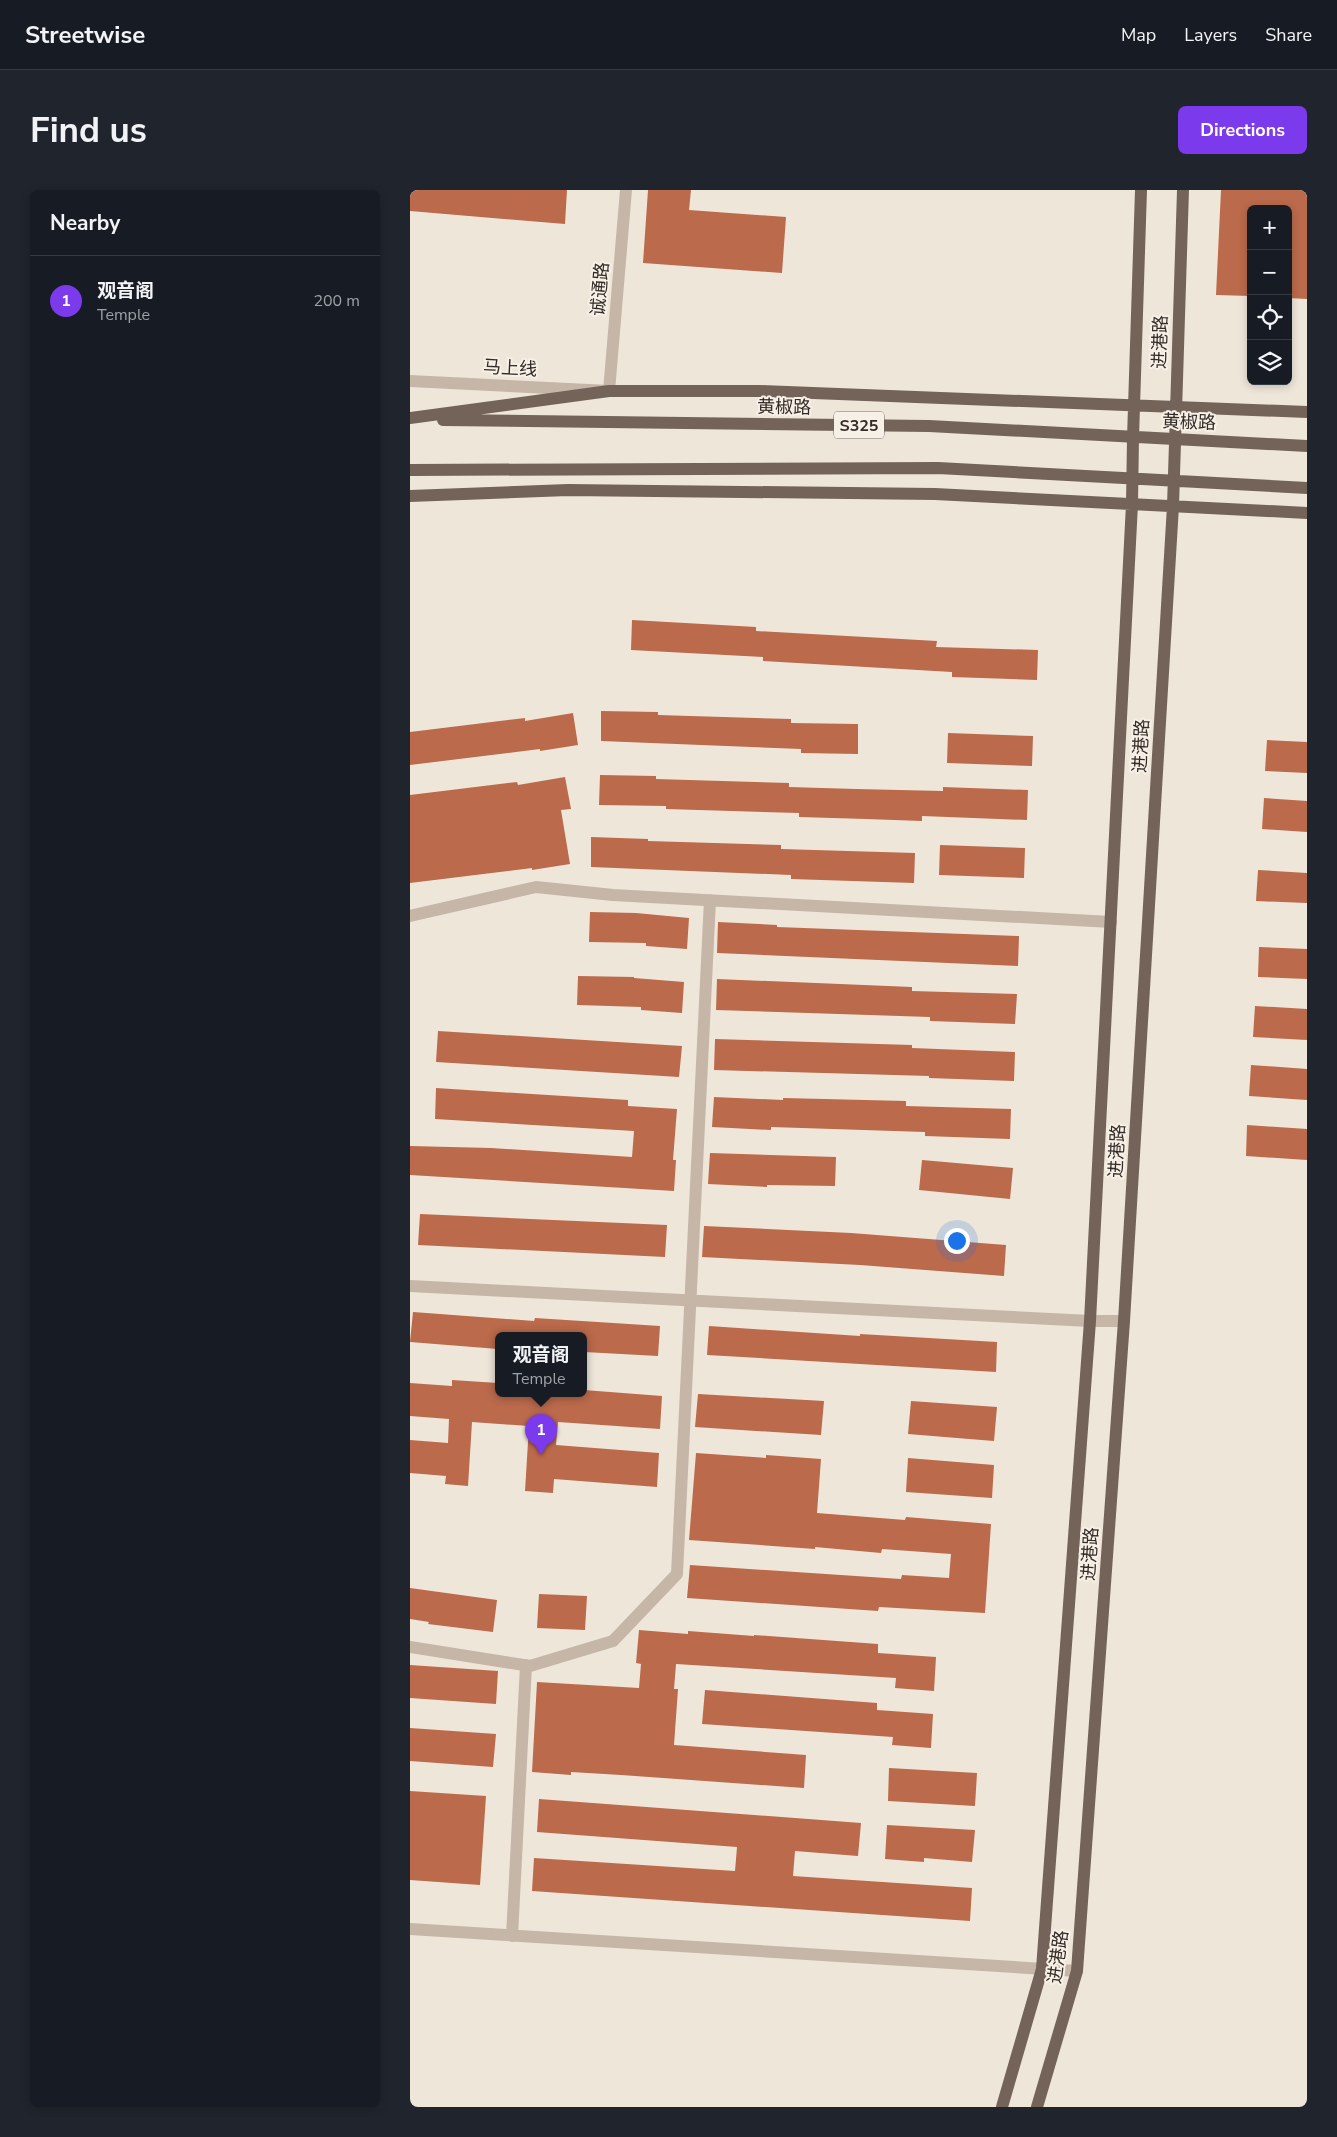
<!DOCTYPE html>
<meta charset="utf-8">
<style>
body{margin:0;font-family:"Nunito Sans","Noto Sans SC",sans-serif;background:#20242c;color:#f1f3f6}
.controls{position:absolute;right:15px;top:15px;display:grid;overflow:hidden;border-radius:8px;box-shadow:0 2px 8px #0003}
.controls button{width:45px;height:45px;display:grid;place-items:center;padding:0;border:0;border-bottom:1px solid #363941;background:#171b24;color:#f1f3f6;font:25px sans-serif}
.you{position:absolute;left:546px;top:1050px;width:18px;height:18px;margin:-12px;border:4px solid #fff;border-radius:50%;background:#1a73e8;box-shadow:0 0 0 8px #1a73e833}
.badge{display:grid;place-items:center;width:32px;height:32px;border-radius:50%;background:#7c3aed;color:#fff;font-size:16px;font-weight:700}
.pin{position:absolute;translate:-50% -41px;filter:drop-shadow(0 1px 2px #0008)}
.pin::after{content:'';position:absolute;top:26px;width:18px;height:15px;background:inherit;clip-path:polygon(0 0,100% 0,50% 100%)}
.popup{position:absolute;left:85px;top:1142px;width:92px;height:65px;box-sizing:border-box;display:grid;place-content:center;border-radius:8px;background:#171b24;filter:drop-shadow(0 1px 4px #0005);font-size:16px;white-space:nowrap;color:#9ea1a6}
.popup b{font-size:19px;color:#f1f3f6}
.popup::after{content:'';position:absolute;left:50%;top:100%;margin-left:-10px;border:10px solid transparent;border-top-color:#171b24}
.list{margin:0;padding:0;list-style:none}
h2{display:flex;justify-content:space-between;align-items:center;height:65px;margin:0;padding:0 20px;font-size:21px}
h2 small{font-size:16px;font-weight:400;color:#9ea1a6}
.list li{display:grid;grid-template-columns:32px 1fr auto;gap:15px;align-items:center;box-sizing:border-box;height:90px;padding:0 20px;border-top:1px solid #363941}
.list b{display:block;font-size:19px;white-space:nowrap}
.list p{margin:0;font-size:16px;white-space:nowrap;color:#9ea1a6}
.list em{font-size:16px;font-style:normal;color:#9ea1a6}
.icon{flex:none;width:28px;height:28px;fill:none;stroke:currentColor;stroke-width:2;stroke-linecap:round;stroke-linejoin:round}
.map{position:relative;flex:none;width:897px;height:1917px;overflow:hidden;border-radius:8px}
header{display:flex;align-items:center;gap:30px;box-sizing:border-box;height:70px;padding:0 25px;background:#171b24;border-bottom:1px solid #363941}
header strong{font-size:24px}
nav{display:flex;gap:28px;margin-inline-start:auto;font-size:18px}
.intro{display:flex;align-items:center;justify-content:space-between;box-sizing:border-box;height:120px;padding:0 30px}
h1{margin:0;font-size:35px}
.button{padding:12px 22px;border-radius:8px;background:#7c3aed;color:#fff;font-size:18px;font-weight:700}
main{display:flex;gap:30px;padding:0 30px}
aside{flex:1;background:#171b24;border-radius:8px;box-shadow:0 2px 8px #0003}
.map>svg:first-child{display:block}
.building{fill:#bb6a4b}
.lines{fill:none;stroke-linecap:round;stroke-linejoin:round}
.minor{stroke:#c6b6a7;stroke-width:12}
.major{stroke:#746359;stroke-width:12}
.labels{text-anchor:middle;stroke-width:4;stroke-linejoin:round;paint-order:stroke}
.shield{fill:#f7f0e6;stroke:#6e6660;stroke-width:1}
.shield-label{font-size:16px;font-weight:bold;fill:#332b27}
.street-label{font-size:18px;fill:#332b27;stroke:#f7f0e6}
</style>
<header>
<strong>Streetwise</strong>
<nav><a>Map</a><a>Layers</a><a>Share</a></nav>
</header>
<div class="intro"><h1>Find us</h1><a class="button">Directions</a></div>
<main>
<aside>
<h2>Nearby<small></small></h2>
<ul class="list">
<li><span class="badge">1</span><div><b>观音阁</b><p>Temple</p></div><em>200 m</em></li>
</ul>
</aside>
<div class="map">
<svg width="897" height="1917" viewBox="0 0 897 1917">
<rect width="100%" height="100%" fill="#efe6da"/>
<path class="building" d="M 0,0 L 157,0 L 155,34 L 0,21 Z
M 238,0 L 281,0 L 279,20 L 376,27 L 372,83 L 233,73 Z
M 811,0 L 897,0 L 897,109 L 878,108 L 878,19 L 841,19 L 841,106 L 806,105 Z
M 222,430 L 346,437 L 346,441 L 527,451 L 526,457 L 628,460 L 627,490 L 542,487 L 542,482 L 353,471 L 353,467 L 221,460 Z
M 191,521 L 248,522 L 248,525 L 381,529 L 381,533 L 448,534 L 448,564 L 391,563 L 391,559 L 191,551 Z
M 163,523 L 168,555 L 130,561 L 130,559 L 0,575 L 0,542 L 115,528 L 115,531 Z
M 538,543 L 623,546 L 622,576 L 537,573 Z
M 857,550 L 897,552 L 897,583 L 855,581 Z
M 190,585 L 246,586 L 246,589 L 379,593 L 379,597 L 446,599 L 533,601 L 533,597 L 618,600 L 617,630 L 512,626 L 512,631 L 456,629 L 389,627 L 389,623 L 256,619 L 256,616 L 189,615 Z
M 155,587 L 161,619 L 151,620 L 160,674 L 122,680 L 122,678 L 0,693 L 0,605 L 107,592 L 108,595 Z
M 854,608 L 897,611 L 897,642 L 852,639 Z
M 181,647 L 238,649 L 238,651 L 371,655 L 371,659 L 505,663 L 504,693 L 381,689 L 381,685 L 181,677 Z
M 530,655 L 615,658 L 614,688 L 529,685 Z
M 848,680 L 897,683 L 897,713 L 846,711 Z
M 180,722 L 226,723 L 279,728 L 277,759 L 236,756 L 236,753 L 179,752 Z
M 308,732 L 367,735 L 367,737 L 609,746 L 608,776 L 307,763 Z
M 849,757 L 897,759 L 897,789 L 848,787 Z
M 168,786 L 224,787 L 224,788 L 274,792 L 272,823 L 231,820 L 231,817 L 167,815 Z
M 307,789 L 502,797 L 502,801 L 607,804 L 605,834 L 520,831 L 520,827 L 306,820 Z
M 845,816 L 897,819 L 897,850 L 843,847 Z
M 28,841 L 272,856 L 269,887 L 26,872 Z
M 305,849 L 502,855 L 502,858 L 605,862 L 604,891 L 519,888 L 519,886 L 304,880 Z
M 841,875 L 897,879 L 897,910 L 839,906 Z
M 26,898 L 218,910 L 218,916 L 267,919 L 263,970 L 266,970 L 264,1001 L 0,985 L 0,956 L 81,958 L 222,967 L 224,941 L 25,929 Z
M 304,907 L 373,910 L 373,908 L 496,911 L 496,916 L 601,919 L 600,949 L 515,946 L 515,942 L 361,937 L 361,940 L 302,937 Z
M 837,935 L 897,939 L 897,970 L 836,966 Z
M 300,963 L 426,967 L 425,996 L 357,995 L 357,997 L 298,994 Z
M 512,970 L 603,978 L 600,1009 L 509,1000 Z
M 10,1024 L 257,1035 L 255,1067 L 8,1055 Z
M 294,1036 L 441,1043 L 596,1055 L 594,1086 L 450,1075 L 292,1067 Z
M 3,1122 L 124,1131 L 125,1128 L 250,1136 L 248,1166 L 174,1162 L 174,1146 L 88,1146 L 88,1159 L 0,1152 Z
M 299,1136 L 450,1146 L 450,1144 L 587,1152 L 586,1182 L 297,1165 Z
M 42,1190 L 88,1193 L 88,1204 L 174,1204 L 174,1200 L 252,1206 L 250,1239 L 148,1232 L 146,1255 L 249,1263 L 247,1297 L 144,1289 L 143,1303 L 115,1301 L 119,1236 L 62,1232 L 58,1296 L 35,1294 L 36,1286 L 0,1283 L 0,1250 L 38,1253 L 39,1229 L 0,1226 L 0,1193 L 42,1196 Z
M 288,1204 L 414,1211 L 411,1245 L 285,1237 Z
M 501,1211 L 587,1217 L 584,1251 L 498,1244 Z
M 286,1263 L 356,1268 L 356,1265 L 411,1269 L 407,1323 L 495,1330 L 496,1327 L 581,1334 L 575,1423 L 469,1417 L 468,1421 L 277,1408 L 280,1375 L 491,1389 L 492,1385 L 539,1388 L 541,1364 L 472,1359 L 471,1363 L 405,1357 L 405,1359 L 279,1350 Z
M 498,1268 L 584,1275 L 582,1308 L 496,1302 Z
M 0,1398 L 87,1410 L 83,1442 L 18,1434 L 19,1432 L 0,1429 Z
M 129,1404 L 177,1406 L 175,1440 L 127,1438 Z
M 229,1440 L 278,1444 L 278,1441 L 344,1446 L 344,1445 L 468,1454 L 468,1463 L 526,1467 L 524,1501 L 485,1498 L 486,1488 L 266,1474 L 264,1499 L 268,1499 L 264,1555 L 396,1565 L 394,1598 L 211,1585 L 161,1582 L 161,1585 L 122,1582 L 127,1492 L 229,1498 L 231,1474 L 226,1473 Z
M 0,1475 L 88,1481 L 86,1514 L 0,1508 Z
M 295,1500 L 467,1513 L 467,1520 L 523,1524 L 521,1558 L 482,1555 L 483,1547 L 292,1534 Z
M 0,1538 L 86,1544 L 83,1577 L 0,1571 Z
M 479,1578 L 567,1583 L 565,1616 L 478,1611 Z
M 0,1601 L 76,1606 L 70,1695 L 0,1690 Z
M 129,1609 L 451,1633 L 448,1666 L 385,1661 L 383,1686 L 562,1698 L 560,1731 L 122,1701 L 124,1668 L 325,1681 L 327,1657 L 127,1642 Z
M 477,1635 L 565,1640 L 562,1672 L 514,1668 L 514,1672 L 475,1669 Z"/>
<g class="lines">
<path class="minor" d="M 0,191 L 199,201 L 216,0
M 0,726 L 126,697 L 203,705 L 701,732
M 0,1096 L 680,1131 L 714,1131
M 0,1457 L 120,1476 L 203,1451 L 267,1384 L 300,710
M 0,1739 L 667,1781
M 102,1746 L 116,1475"/>
<path class="major" d="M 0,228 L 199,201 L 349,201 L 897,222
M 33,230 L 519,236 L 897,256
M 0,280 L 528,278 L 897,298
M 0,306 L 158,300 L 525,304 L 897,323
M 592,1917 L 632,1779 L 680,1131 L 722,314 L 723,248 L 731,0
M 627,1917 L 667,1781 L 714,1131 L 763,316 L 773,0"/>
</g>
<g class="labels">
<rect class="shield" x="424" y="221.5" width="50" height="27" rx="4"/>
<g class="shield-label">
<text x="449" y="241">S325</text>
</g>
<g class="street-label">
<text transform="translate(190 99) rotate(-85)" y="6">诚通路</text>
<text transform="translate(750 152) rotate(-88)" y="6">进港路</text>
<text transform="translate(100 178) rotate(3)" y="6">马上线</text>
<text transform="translate(374 217) rotate(1)" y="6">黄椒路</text>
<text transform="translate(779 232) rotate(2)" y="6">黄椒路</text>
<text transform="translate(731 556) rotate(-87)" y="6">进港路</text>
<text transform="translate(707 961) rotate(-87)" y="6">进港路</text>
<text transform="translate(680 1364) rotate(-86)" y="6">进港路</text>
<text transform="translate(648 1767) rotate(-82)" y="6">进港路</text>
</g>
</g>
</svg>
<div class="controls">
<button>+</button>
<button>−</button>
<button><svg class="icon" aria-label="locate" viewBox="0 0 24 24"><circle cx="12" cy="12" r="6"/><path d="M12 2v4M12 18v4M2 12h4M18 12h4"/></svg></button>
<button><svg class="icon" aria-label="layers" viewBox="0 0 24 24"><path d="M12 4l9 5-9 5-9-5zM3 14l9 5 9-5"/></svg></button>
</div>
<div class="you"></div>
<div class="pin badge" style="left:131px;top:1265px">1</div>
<div class="popup"><b>观音阁</b>Temple</div>
</div>
</main>
